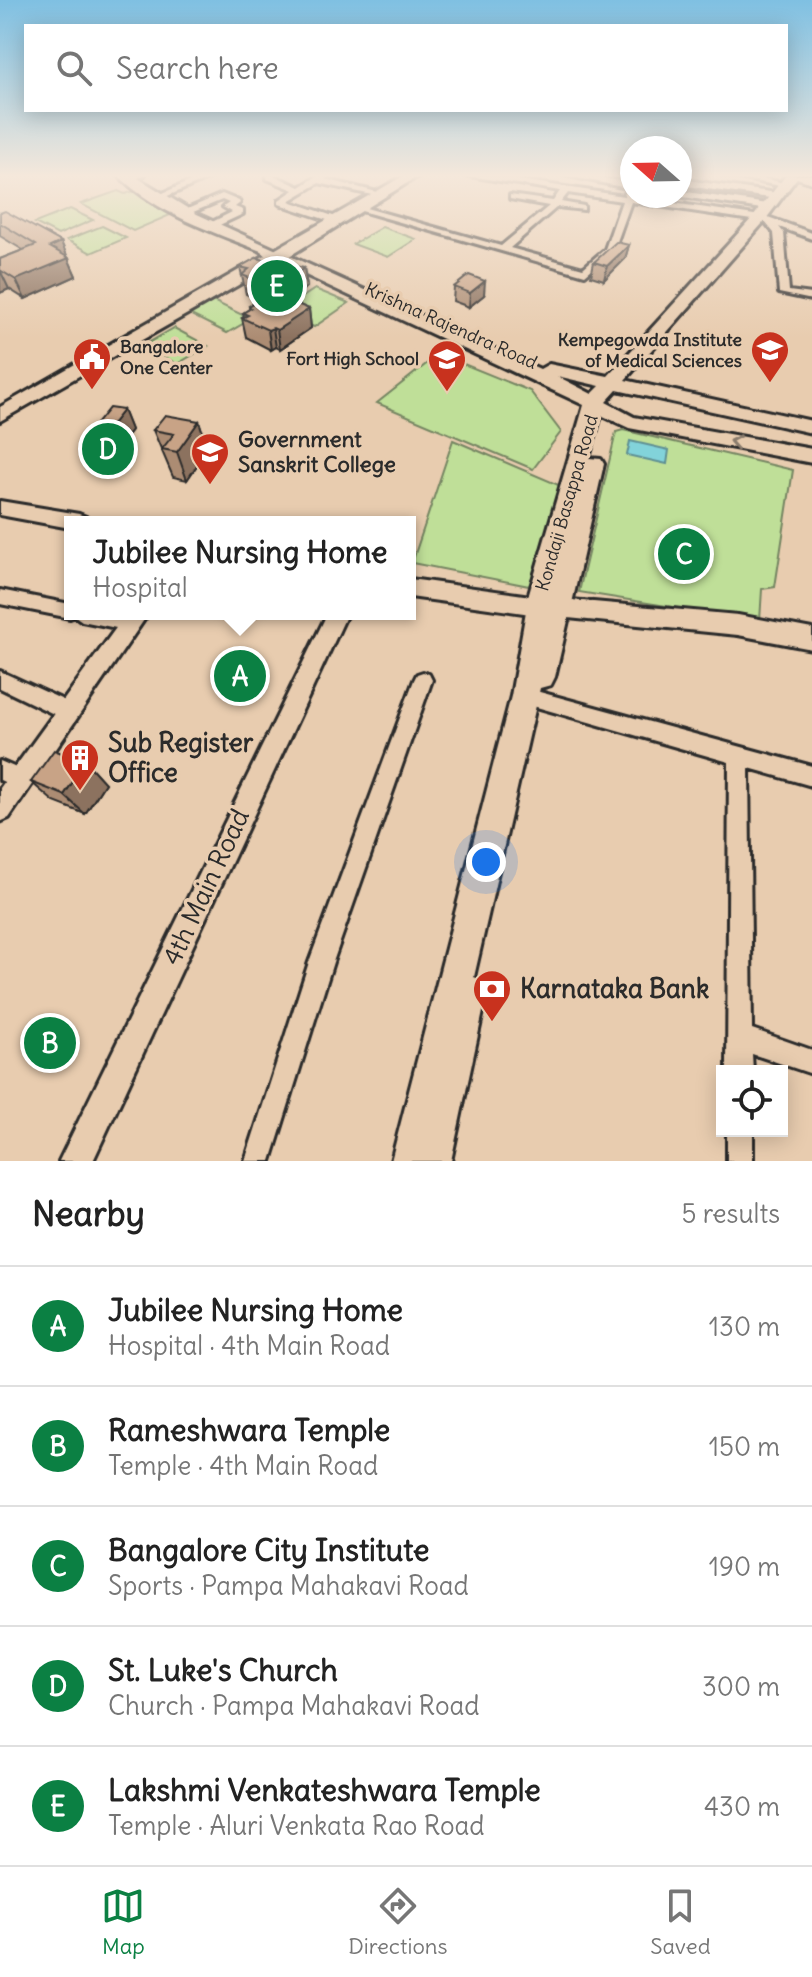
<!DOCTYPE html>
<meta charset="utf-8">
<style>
body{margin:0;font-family:Delius,sans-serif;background:#f2f2f2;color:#222}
.controls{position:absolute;right:24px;bottom:24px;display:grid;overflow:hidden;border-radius:0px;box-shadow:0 4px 20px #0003}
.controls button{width:72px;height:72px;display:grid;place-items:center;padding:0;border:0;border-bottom:2px solid #e0e0e0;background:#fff;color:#222;font:40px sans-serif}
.compass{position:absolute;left:620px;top:136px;width:72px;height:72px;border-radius:50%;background:#fff;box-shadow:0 4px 20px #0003;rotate:290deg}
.you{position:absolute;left:486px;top:862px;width:28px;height:28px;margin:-20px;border:6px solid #fff;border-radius:50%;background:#1a73e8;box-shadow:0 0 0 12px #1a73e833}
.badge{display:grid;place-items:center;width:52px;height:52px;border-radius:50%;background:#0b8043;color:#fff;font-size:26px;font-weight:700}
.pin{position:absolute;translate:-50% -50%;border:4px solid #fff;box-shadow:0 2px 8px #0006}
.popup{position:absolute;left:64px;top:516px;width:352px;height:104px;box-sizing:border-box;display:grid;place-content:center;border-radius:0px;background:#fff;filter:drop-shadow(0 2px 6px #0005);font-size:26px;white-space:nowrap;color:#767676}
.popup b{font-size:30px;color:#222}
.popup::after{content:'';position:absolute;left:50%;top:100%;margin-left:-16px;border:16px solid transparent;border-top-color:#fff}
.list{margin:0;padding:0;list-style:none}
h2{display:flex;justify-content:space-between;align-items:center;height:104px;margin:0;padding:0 32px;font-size:34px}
h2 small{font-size:26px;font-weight:400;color:#767676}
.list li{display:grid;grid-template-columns:52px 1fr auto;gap:24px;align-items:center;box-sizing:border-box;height:120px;padding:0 32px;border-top:2px solid #e0e0e0}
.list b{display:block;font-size:30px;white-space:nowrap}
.list p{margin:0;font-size:26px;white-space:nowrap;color:#767676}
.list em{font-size:26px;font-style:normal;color:#767676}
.icon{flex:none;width:44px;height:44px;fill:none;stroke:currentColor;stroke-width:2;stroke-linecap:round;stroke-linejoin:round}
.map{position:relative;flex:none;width:812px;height:1161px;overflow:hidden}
.search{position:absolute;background:#fff;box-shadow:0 4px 20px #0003;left:24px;right:24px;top:24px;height:88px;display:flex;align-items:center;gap:20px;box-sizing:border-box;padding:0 28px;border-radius:0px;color:#767676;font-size:30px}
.sheet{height:704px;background:#fff}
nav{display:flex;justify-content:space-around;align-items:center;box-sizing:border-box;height:112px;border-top:2px solid #e0e0e0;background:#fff;font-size:22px;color:#767676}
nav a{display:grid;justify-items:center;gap:4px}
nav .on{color:#0b8043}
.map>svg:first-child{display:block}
.green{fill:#bfdf98;stroke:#758562;stroke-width:2}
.water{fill:#82d3da;stroke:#5f9094;stroke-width:2}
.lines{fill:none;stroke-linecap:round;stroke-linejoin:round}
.minor-casing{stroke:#2b2b2b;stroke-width:6}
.tertiary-casing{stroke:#2b2b2b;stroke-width:6}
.secondary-casing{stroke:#2b2b2b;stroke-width:6}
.primary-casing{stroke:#2b2b2b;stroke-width:6}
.minor{fill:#e8ccaf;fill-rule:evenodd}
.tertiary{fill:#e8ccaf;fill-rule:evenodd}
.secondary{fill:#e8ccaf;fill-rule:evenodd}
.primary{fill:#e8ccaf;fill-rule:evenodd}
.wall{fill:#ac8c73;stroke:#2b2b2b;stroke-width:2}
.shaded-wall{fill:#8c725e;stroke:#2b2b2b;stroke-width:2}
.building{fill:#c8a386;stroke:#2b2b2b;stroke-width:2}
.oneway{stroke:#8a7c6d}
.labels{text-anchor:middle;stroke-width:7;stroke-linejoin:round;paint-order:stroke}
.far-street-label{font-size:18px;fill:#2b2b2b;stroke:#e8ccaf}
.far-poi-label{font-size:18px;font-weight:bold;fill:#2b2b2b;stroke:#e8ccaf;text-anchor:end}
.poi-label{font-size:22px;font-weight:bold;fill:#2b2b2b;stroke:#e8ccaf;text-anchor:start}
.near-poi-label{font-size:26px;font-weight:bold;fill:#2b2b2b;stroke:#e8ccaf;text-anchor:start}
.near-street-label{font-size:26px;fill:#2b2b2b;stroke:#e8ccaf}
</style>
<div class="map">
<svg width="812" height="1161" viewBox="0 0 812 1161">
<rect width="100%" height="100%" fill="#e8ccaf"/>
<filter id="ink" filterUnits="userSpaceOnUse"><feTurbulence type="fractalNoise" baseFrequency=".0125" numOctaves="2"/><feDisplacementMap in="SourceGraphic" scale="16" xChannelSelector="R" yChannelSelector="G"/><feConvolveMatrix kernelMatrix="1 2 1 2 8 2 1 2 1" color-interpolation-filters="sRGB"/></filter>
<g filter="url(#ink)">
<path class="green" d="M 118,191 L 125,194 L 134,191 L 170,215 L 133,231 L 81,204 Z
M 70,209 L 93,220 L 58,235 L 35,223 Z
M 102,226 L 126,238 L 91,253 L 67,240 Z
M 382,227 L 416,239 L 388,257 L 353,244 Z
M 315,289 L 349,303 L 314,327 L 280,312 Z
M 213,301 L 251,319 L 227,333 L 189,314 Z
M 174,328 L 208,346 L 177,364 L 143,346 Z
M 439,354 L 530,391 L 561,432 L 533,469 L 377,403 Z
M 623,430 L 793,470 L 775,587 L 762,589 L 760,621 L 579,592 L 616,432 Z
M 453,440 L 561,486 L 529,586 L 412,563 Z"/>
<path class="water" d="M 630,441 L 669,450 L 667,464 L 627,455 Z"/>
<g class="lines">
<defs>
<path id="minor" d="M 131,175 L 145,175 L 128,182 L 124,179 Z
M 205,175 L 217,175 L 158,200 L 151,198 Z
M 267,175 L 273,175 L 300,187 L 319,175 L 329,175 L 325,179 L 385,194 L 381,197 L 319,183 L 289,201 L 339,218 L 341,220 L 336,223 L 279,204 L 279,200 L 294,190 L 267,179 Z
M 464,175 L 487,175 L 624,196 L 627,188 L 564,175 L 585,175 L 632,183 L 632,197 L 768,217 L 812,233 L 812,239 L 779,227 L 784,233 L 789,291 L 812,294 L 812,300 L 779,293 L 774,233 L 765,222 L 631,202 L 614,250 L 585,275 L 351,208 L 359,206 L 501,246 L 549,206 L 510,199 L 510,195 L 553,201 L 560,191 ZM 568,193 L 622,201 L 605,249 L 583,268 L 510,248 L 557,207 L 584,210 L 584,206 L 561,202 Z
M 722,175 L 745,175 L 790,184 L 786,187 Z
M 680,179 L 777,193 L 781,196 L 777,199 L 680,185 Z
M 680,191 L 768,204 L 773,207 L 768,210 L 677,196 L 680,196 Z
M 222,194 L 239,201 L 240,203 L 235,207 L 243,210 L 243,214 L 211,229 L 206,226 L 208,224 L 232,212 L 223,207 L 229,203 L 222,200 L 186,215 L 178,213 Z
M 0,590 L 70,604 L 70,614 L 116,614 L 137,619 L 139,624 L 137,629 L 131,631 L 82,621 L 75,616 L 70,618 L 0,604 Z
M 0,671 L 76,706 L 78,712 L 76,718 L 69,720 L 62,718 L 0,688 Z
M 423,672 L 429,674 L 432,680 L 333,962 L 271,1161 L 245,1161 L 309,962 L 414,680 L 417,674 Z
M 525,688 L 812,766 L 812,786 L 749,768 L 752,1029 L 812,1050 L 812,1074 L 752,1054 L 753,1071 L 727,1071 L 729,762 L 519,702 L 516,696 L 519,690 Z
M 0,761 L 28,773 L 31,780 L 28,787 L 21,790 L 0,780 Z
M 727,1131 L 753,1131 L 753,1161 L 727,1161 Z"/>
<path id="tertiary" d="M 126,614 L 148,614 L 9,818 L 0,822 L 0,788 Z
M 327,614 L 347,614 L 93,1161 L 59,1161 Z"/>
<path id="secondary" d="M 405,175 L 420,175 L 291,255 L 0,421 L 0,407 Z
M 792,175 L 812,175 L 812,183 L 794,177 Z
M 0,501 L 79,514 L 86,517 L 89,522 L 70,522 L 70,528 L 0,515 Z
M 410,579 L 538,597 L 738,615 L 812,629 L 812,649 L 738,635 L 538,615 L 410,597 Z"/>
<path id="primary" d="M 118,175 L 133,175 L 197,214 L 540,369 L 549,364 L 608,376 L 753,217 L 786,175 L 799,175 L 763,223 L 625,380 L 812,421 L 812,433 L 617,390 L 606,402 L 634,417 L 812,449 L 812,463 L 629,428 L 601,415 L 589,458 L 601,459 L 604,464 L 555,677 L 551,685 L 540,688 L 474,977 L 482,980 L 487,993 L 451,1161 L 391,1161 L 511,696 L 529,594 L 584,405 L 269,258 L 261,251 C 213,232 155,213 118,175 ZM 557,376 L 600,386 L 592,394 Z"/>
</defs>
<use href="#minor" class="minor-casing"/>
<use href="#tertiary" class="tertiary-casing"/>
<use href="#secondary" class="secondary-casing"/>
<use href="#primary" class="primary-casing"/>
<use href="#minor" class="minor"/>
<use href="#tertiary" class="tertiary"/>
<use href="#secondary" class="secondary"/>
<use href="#primary" class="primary"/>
</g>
<path class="wall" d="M 0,213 L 61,242 L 76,276 L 25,299 L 9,289 L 0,293 L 0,259 L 23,250 L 0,236 Z
M 629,245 L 625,259 L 604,280 L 591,276 L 594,262 Z
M 240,267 L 304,268 L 307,287 L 287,300 L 309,309 L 311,328 L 280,349 L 276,347 L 271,350 L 246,337 L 242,318 L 244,317 L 243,313 L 249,309 L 249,306 L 260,300 L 246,294 Z
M 454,287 L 484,295 L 469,307 L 453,301 Z
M 123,410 L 131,430 L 110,457 L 96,455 L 87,435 Z
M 199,421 L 208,449 L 187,480 L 173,477 L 153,430 Z
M 86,762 L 105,783 L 85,814 L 54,802 L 31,782 Z"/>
<path class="shaded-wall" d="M 61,242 L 76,276 L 25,299 L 16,280 L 50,247 Z
M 629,245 L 625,259 L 604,280 L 607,266 Z
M 304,268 L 307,287 L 278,307 L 275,288 Z
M 0,270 L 9,289 L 0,293 Z
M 485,281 L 484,295 L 469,307 L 470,293 Z
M 309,309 L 311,328 L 280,349 L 277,330 Z
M 273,328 L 276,347 L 271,350 L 268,330 Z
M 123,410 L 131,430 L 110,457 L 101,438 Z
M 199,421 L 208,449 L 187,480 L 177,452 Z
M 86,762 L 105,783 L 85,814 L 64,795 Z"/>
<path class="building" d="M 5,211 L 61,242 L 50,247 L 69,258 L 16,280 L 0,270 L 0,259 L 36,245 L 0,223 L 0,213 Z
M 616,242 L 629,245 L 607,266 L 594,262 Z
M 256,258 L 304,268 L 275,288 L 242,275 L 249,269 L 240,267 Z
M 469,275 L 485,281 L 470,293 L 454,287 Z
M 271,293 L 309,309 L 277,330 L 273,328 L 268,330 L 242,318 L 248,315 L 243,313 L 251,308 L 249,306 Z
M 109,408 L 123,410 L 101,438 L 87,435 Z
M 165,415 L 199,421 L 177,452 L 162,449 L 174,434 L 153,430 Z
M 54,750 L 86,762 L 64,795 L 31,782 Z"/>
<defs><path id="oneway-chevron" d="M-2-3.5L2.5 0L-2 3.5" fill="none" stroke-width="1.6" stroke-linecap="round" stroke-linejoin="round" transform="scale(2)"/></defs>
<use class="oneway" href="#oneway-chevron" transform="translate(735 442) rotate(-169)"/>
</g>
<linearGradient id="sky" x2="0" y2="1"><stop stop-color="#7fc0e2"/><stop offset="0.52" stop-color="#f5e8db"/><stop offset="1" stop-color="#f5e8db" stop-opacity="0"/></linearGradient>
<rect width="812" height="338" fill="url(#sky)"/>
<defs>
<symbol id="university-pin" viewBox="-11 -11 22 30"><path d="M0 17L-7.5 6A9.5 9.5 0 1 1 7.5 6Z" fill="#c8321e" stroke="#e8ccaf"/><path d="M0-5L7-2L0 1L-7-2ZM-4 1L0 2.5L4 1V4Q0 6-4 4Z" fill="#fff"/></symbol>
<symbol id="civic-pin" viewBox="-11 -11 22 30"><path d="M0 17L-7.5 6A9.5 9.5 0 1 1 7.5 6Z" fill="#c8321e" stroke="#e8ccaf"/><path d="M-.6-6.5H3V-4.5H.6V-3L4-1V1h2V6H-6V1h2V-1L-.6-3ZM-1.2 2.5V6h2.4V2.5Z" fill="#fff"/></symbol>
<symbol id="school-pin" viewBox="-11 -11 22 30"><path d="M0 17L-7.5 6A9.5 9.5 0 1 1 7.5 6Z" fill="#c8321e" stroke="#e8ccaf"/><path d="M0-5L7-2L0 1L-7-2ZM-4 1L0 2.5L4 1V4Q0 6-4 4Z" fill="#fff"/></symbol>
<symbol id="building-pin" viewBox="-11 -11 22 30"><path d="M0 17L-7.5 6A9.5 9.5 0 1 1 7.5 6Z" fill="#c8321e" stroke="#e8ccaf"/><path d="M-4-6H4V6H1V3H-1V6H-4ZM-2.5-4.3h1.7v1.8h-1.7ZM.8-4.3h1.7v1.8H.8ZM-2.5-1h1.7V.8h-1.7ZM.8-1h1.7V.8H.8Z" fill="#fff"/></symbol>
<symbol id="bank-pin" viewBox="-11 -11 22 30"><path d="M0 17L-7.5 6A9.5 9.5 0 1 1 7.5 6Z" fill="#c8321e" stroke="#e8ccaf"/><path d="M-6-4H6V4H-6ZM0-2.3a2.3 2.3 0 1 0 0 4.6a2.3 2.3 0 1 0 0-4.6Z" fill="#fff"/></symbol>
</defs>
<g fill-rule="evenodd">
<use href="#university-pin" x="748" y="328" width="44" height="60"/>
<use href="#civic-pin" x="70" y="335" width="44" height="60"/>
<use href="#school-pin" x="425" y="337" width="44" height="60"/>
<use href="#school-pin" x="188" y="430" width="44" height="60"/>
<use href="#building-pin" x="58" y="736" width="44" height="60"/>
<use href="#bank-pin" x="470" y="967" width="44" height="60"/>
</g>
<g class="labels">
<g class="far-street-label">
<text transform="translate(451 326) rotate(24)" y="6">Krishna Rajendra Road</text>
<text transform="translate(567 503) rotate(-74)" y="6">Kondaji Basappa Road</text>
</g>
<g class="far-poi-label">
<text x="742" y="346">Kempegowda Institute<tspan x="742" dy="21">of Medical Sciences</tspan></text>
<text x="120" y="353" text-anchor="start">Bangalore<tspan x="120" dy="21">One Center</tspan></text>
<text x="419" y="365">Fort High School</text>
</g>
<g class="poi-label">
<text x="238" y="447">Government<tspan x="238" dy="25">Sanskrit College</tspan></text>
</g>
<g class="near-poi-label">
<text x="108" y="752">Sub Register<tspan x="108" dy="30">Office</tspan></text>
<text x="520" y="998">Karnataka Bank</text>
</g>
<g class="near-street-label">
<text transform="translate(206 887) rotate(-65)" y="9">4th Main Road</text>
</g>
</g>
</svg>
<div class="controls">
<button><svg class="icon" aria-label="locate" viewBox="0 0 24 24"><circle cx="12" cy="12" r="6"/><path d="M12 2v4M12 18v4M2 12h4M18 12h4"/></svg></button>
</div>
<svg class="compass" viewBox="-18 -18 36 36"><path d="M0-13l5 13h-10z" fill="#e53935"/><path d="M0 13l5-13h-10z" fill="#767676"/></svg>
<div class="you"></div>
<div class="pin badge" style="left:240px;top:676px">A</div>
<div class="popup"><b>Jubilee Nursing Home</b>Hospital</div>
<div class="pin badge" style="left:50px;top:1043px">B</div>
<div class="pin badge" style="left:684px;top:554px">C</div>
<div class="pin badge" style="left:108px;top:449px">D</div>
<div class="pin badge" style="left:277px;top:286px">E</div>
<div class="search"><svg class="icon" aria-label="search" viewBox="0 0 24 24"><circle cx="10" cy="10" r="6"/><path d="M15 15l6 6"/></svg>Search here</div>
</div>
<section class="sheet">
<h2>Nearby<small>5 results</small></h2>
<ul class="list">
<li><span class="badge">A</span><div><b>Jubilee Nursing Home</b><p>Hospital · 4th Main Road</p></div><em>130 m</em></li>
<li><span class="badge">B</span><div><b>Rameshwara Temple</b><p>Temple · 4th Main Road</p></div><em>150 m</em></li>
<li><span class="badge">C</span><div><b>Bangalore City Institute</b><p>Sports · Pampa Mahakavi Road</p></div><em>190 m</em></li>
<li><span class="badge">D</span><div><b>St. Luke's Church</b><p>Church · Pampa Mahakavi Road</p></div><em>300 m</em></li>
<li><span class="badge">E</span><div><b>Lakshmi Venkateshwara Temple</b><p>Temple · Aluri Venkata Rao Road</p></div><em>430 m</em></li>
</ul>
</section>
<nav>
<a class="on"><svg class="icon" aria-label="map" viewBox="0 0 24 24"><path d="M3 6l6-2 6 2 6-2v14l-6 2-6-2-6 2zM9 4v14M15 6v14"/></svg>Map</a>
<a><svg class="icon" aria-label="directions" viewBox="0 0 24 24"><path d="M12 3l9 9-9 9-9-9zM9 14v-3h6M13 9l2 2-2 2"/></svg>Directions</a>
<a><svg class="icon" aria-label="saved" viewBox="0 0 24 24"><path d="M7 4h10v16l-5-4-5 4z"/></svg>Saved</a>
</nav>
